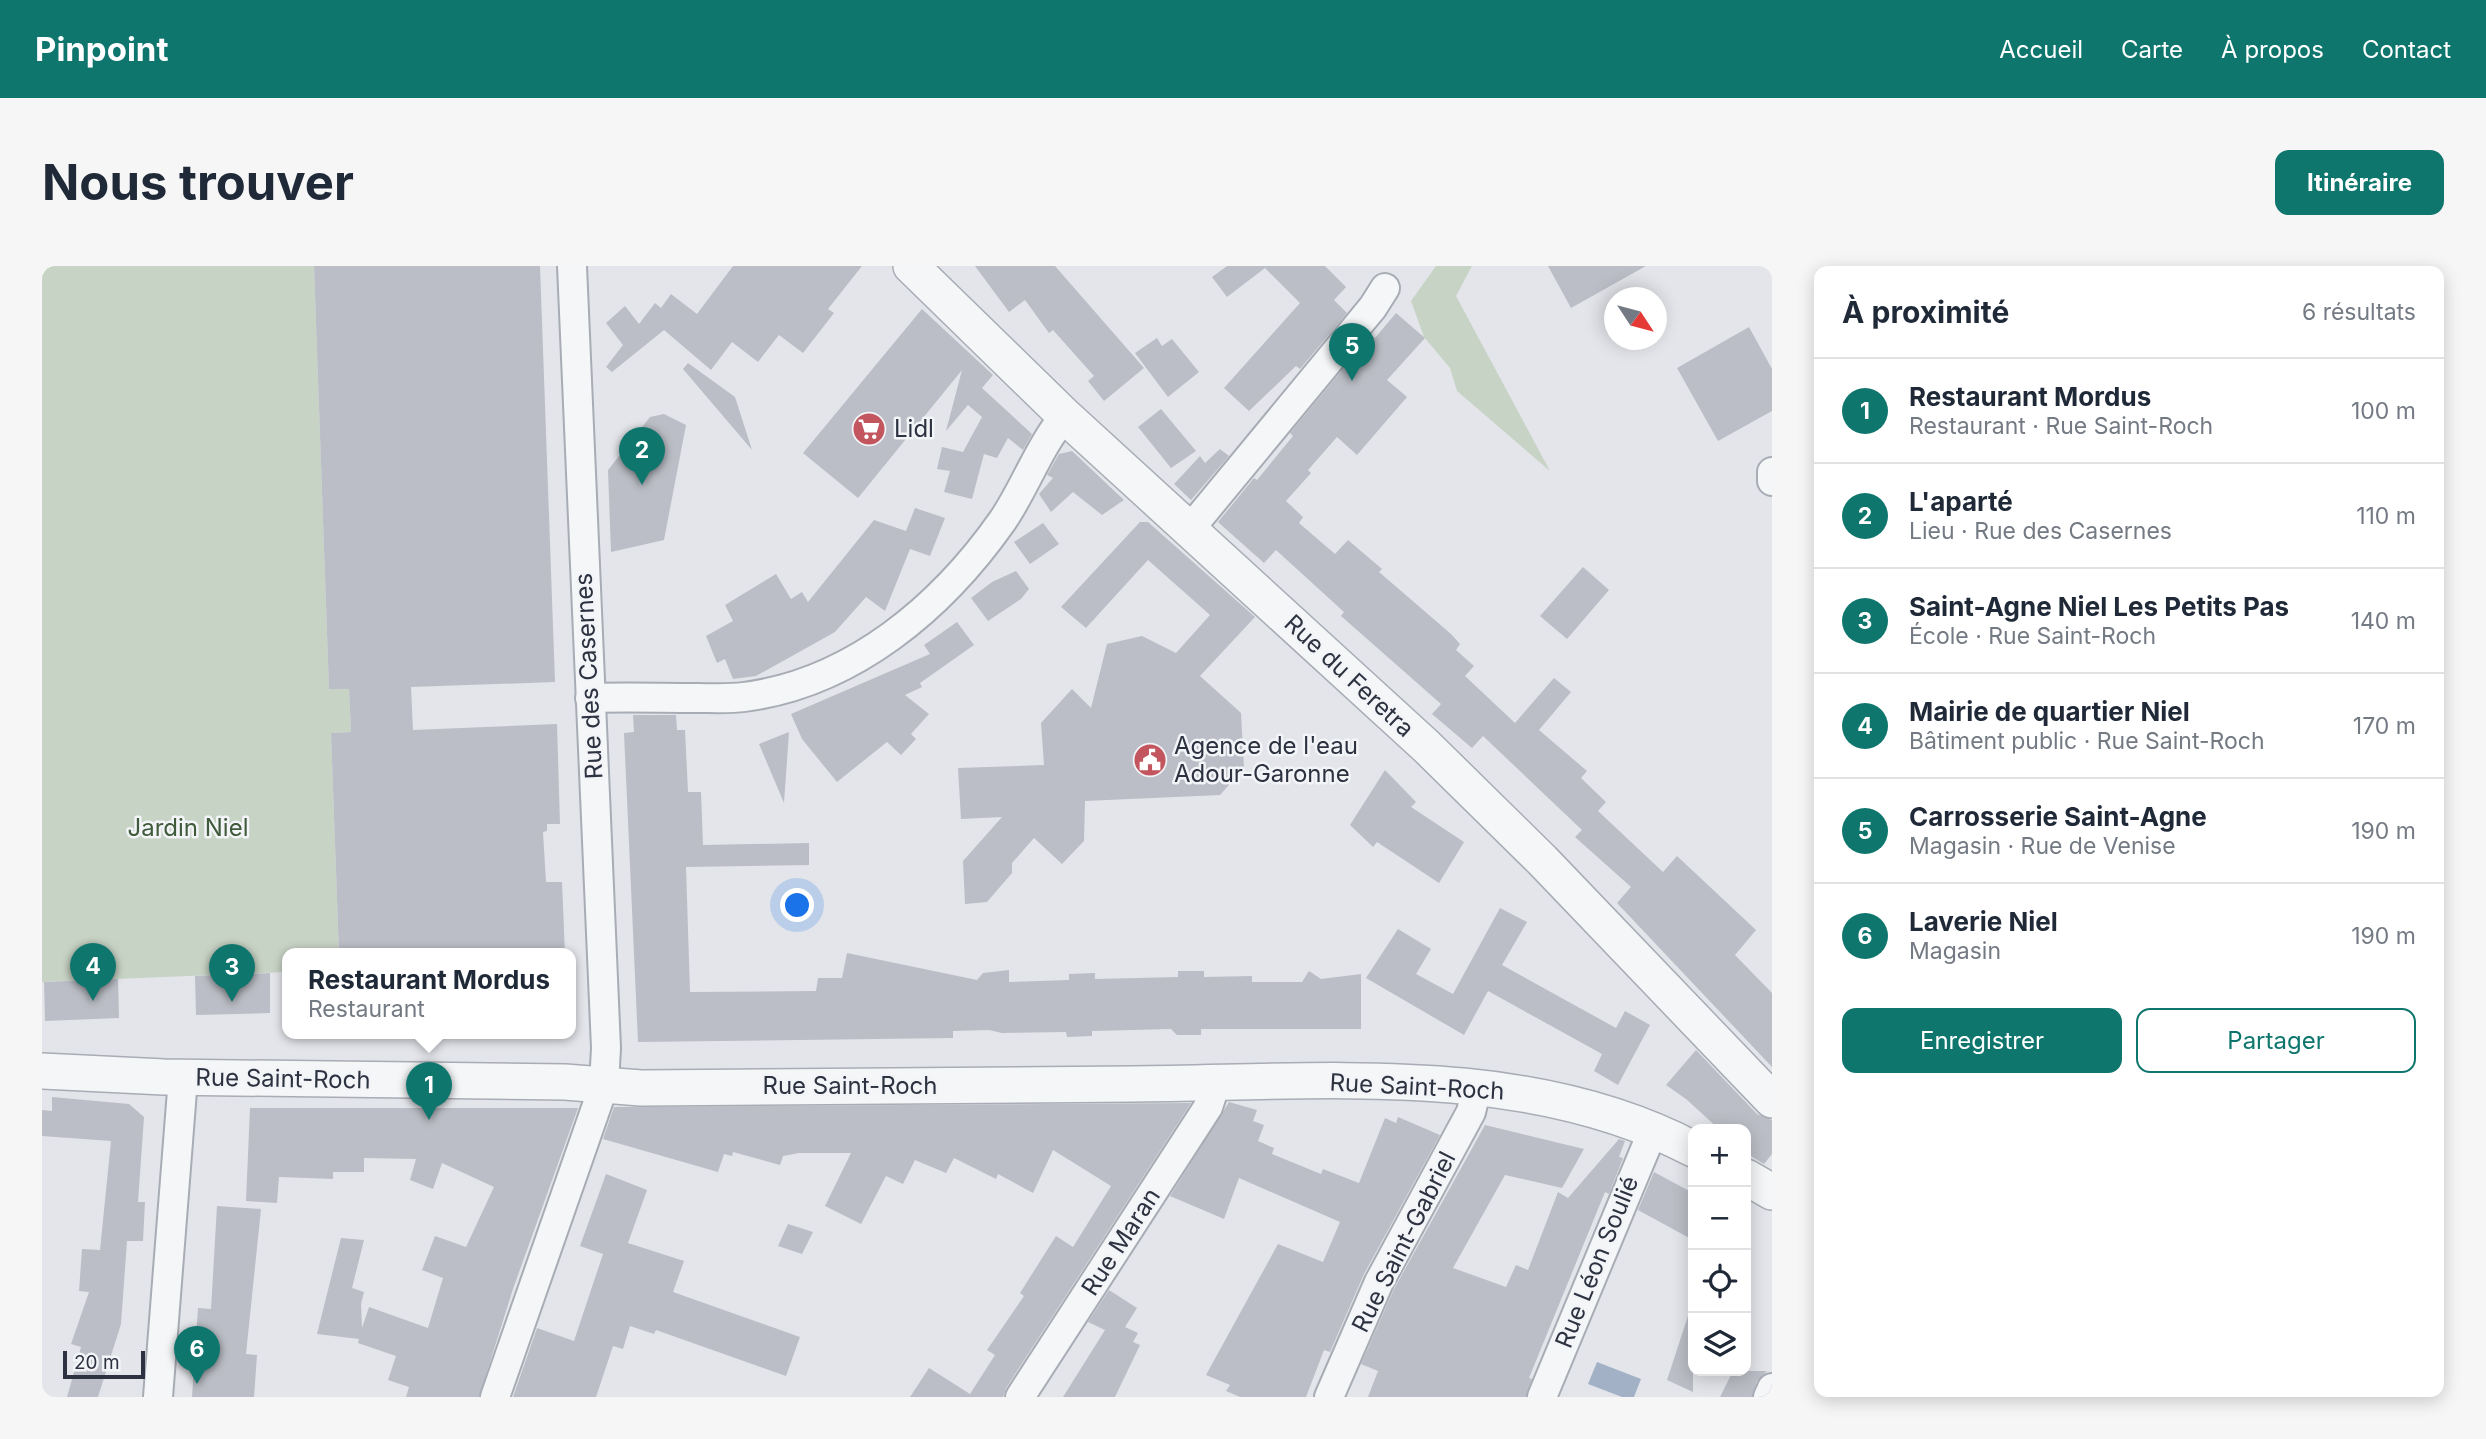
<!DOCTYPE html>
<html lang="fr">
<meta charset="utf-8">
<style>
body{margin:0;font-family:Inter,sans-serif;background:#f6f6f7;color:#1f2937}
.controls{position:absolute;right:21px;bottom:21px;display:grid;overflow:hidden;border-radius:14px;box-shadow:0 4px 18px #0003}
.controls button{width:63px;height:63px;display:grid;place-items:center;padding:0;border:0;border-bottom:2px solid #e0e1e3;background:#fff;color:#1f2937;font:35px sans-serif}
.compass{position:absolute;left:1562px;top:21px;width:63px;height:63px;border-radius:50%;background:#fff;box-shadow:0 4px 18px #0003;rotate:126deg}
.scale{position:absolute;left:21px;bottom:18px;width:82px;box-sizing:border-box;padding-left:7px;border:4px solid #2c3240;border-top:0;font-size:19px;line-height:24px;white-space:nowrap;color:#2c3240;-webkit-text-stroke:5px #f3f4f7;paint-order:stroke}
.you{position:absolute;left:756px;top:640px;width:24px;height:24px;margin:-18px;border:5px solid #fff;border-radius:50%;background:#1a73e8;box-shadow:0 0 0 10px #1a73e833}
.badge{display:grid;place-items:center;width:46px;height:46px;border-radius:50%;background:#0f766e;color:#fff;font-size:23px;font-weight:700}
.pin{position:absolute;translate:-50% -58px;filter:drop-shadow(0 2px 4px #0008)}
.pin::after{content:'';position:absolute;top:37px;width:24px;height:21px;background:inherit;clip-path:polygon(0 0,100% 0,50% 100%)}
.popup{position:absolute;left:240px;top:682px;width:294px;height:91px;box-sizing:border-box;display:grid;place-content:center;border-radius:14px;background:#fff;filter:drop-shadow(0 2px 5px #0005);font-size:23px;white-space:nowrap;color:#747a83}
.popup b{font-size:26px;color:#1f2937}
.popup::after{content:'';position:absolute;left:50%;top:100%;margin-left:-14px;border:14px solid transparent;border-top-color:#fff}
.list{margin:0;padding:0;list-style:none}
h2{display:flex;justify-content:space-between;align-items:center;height:91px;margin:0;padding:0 28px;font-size:30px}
h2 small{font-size:23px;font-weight:400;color:#747a83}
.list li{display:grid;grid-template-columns:46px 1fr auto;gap:21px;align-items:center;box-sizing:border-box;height:105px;padding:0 28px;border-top:2px solid #e0e1e3}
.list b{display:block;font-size:26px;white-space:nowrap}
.list p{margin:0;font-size:23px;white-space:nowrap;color:#747a83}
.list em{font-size:23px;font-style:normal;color:#747a83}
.actions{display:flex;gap:14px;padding:21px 28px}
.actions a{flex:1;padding:16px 0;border:2px solid #0f766e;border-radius:14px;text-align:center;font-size:24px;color:#0f766e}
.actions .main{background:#0f766e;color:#fff}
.icon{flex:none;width:38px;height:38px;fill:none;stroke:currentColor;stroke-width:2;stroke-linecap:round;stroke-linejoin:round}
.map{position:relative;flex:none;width:1730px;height:1131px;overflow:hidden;border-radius:14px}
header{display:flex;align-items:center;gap:42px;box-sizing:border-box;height:98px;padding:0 35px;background:#0f766e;color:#fff}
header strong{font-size:33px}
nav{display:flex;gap:38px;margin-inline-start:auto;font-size:24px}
.intro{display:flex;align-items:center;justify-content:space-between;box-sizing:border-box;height:168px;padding:0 42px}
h1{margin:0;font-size:49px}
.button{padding:18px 32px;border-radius:14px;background:#0f766e;color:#fff;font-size:24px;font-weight:700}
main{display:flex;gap:42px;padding:0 42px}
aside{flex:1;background:#fff;border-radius:14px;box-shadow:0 4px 18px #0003}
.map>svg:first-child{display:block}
.green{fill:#c7d3c5}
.water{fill:#a2b1c6}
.building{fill:#bbbec6}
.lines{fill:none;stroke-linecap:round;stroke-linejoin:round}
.minor-casing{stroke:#a8acb4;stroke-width:32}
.tertiary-casing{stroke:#a8acb4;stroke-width:38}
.minor{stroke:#f5f6f8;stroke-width:28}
.tertiary{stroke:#f5f6f8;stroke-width:35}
.labels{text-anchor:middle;stroke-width:5;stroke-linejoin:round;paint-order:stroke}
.poi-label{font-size:24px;fill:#2c3240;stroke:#f3f4f7;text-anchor:start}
.street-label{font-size:24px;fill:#2c3240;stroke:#f3f4f7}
.park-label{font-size:24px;fill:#3f5b3b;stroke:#f3f4f7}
</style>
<header>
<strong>Pinpoint</strong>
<nav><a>Accueil</a><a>Carte</a><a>À propos</a><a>Contact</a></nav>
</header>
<div class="intro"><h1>Nous trouver</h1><a class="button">Itinéraire</a></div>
<main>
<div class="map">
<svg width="1730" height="1131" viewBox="0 0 1730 1131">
<rect width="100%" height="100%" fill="#e3e5ea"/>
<path class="green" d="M 0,0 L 272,0 L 287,423 L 307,423 L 309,466 L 289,467 L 297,688 L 245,688 L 245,706 L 0,716 Z
M 1394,0 L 1430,0 L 1414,30 L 1508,205 L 1415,125 L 1408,102 L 1382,71 L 1369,35 Z"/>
<path class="water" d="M 1555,1096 L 1599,1113 L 1592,1131 L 1580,1131 L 1546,1118 Z"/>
<path class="building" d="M 272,0 L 498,0 L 513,416 L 369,421 L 371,464 L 515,458 L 518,558 L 505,558 L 505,565 L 501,566 L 504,616 L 520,616 L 523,688 L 297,688 L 289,467 L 309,466 L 307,423 L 287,423 Z
M 691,0 L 820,0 L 786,43 L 792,47 L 761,87 L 737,69 L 716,96 L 690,76 L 669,104 L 622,64 L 570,106 L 564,101 L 581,79 L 564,57 L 583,40 L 597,58 L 613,37 L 619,42 L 629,28 L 655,48 Z
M 933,0 L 1013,0 L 1102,102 L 1062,135 L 1046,115 L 1052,110 L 1011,64 L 1007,67 L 983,34 L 967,46 Z
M 1185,0 L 1283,0 L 1304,21 L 1292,34 L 1305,47 L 1258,103 L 1254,100 L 1207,145 L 1182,122 L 1258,37 L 1223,2 L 1185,31 L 1170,11 Z
M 1506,0 L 1604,0 L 1529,42 Z
M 880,43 L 951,109 L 940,122 L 990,168 L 981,184 L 966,172 L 955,192 L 942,188 L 930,233 L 902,226 L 908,205 L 895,203 L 900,181 L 921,186 L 940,151 L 926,139 L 904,165 L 920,104 L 816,232 L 761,187 Z
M 1354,47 L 1383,72 L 1345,114 L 1365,131 L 1315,189 L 1295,171 L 1266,204 L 1269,207 L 1244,235 L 1261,251 L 1257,257 L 1293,288 L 1306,274 L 1340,303 L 1337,306 L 1409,368 L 1418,378 L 1414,384 L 1432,400 L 1423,410 L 1473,457 L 1512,412 L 1529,426 L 1497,464 L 1545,505 L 1539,512 L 1564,536 L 1556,545 L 1621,606 L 1635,590 L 1714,664 L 1693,689 L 1730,727 L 1730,801 L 1575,637 L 1589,621 L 1533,571 L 1540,564 L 1441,470 L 1430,482 L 1390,448 L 1399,438 L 1299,350 L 1302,346 L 1234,284 L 1222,297 L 1176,256 L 1212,212 L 1215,214 L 1251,170 L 1248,167 L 1329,69 L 1333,72 Z
M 1707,61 L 1730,103 L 1730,145 L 1676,175 L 1635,102 Z
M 1115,72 L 1120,80 L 1130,73 L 1157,106 L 1126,131 L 1093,87 Z
M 646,97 L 693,131 L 710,184 L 641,103 Z
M 1119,143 L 1154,185 L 1129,202 L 1096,161 Z
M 622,148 L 644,159 L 622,274 L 569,286 L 566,204 L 608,151 Z
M 1178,183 L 1187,190 L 1149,234 L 1132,218 L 1158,190 L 1163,197 Z
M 1030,185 L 1082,234 L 1060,249 L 1031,226 L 1009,246 L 997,228 L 1011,212 L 1005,209 L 1017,188 Z
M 873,242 L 903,252 L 888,290 L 868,283 L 843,345 L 824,331 L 793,366 L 714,410 L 691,413 L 683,393 L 675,397 L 664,370 L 691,355 L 683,339 L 734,308 L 749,333 L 760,326 L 766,336 L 832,254 L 864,265 Z
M 1098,256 L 1106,256 L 1213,351 L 1158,410 L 1199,447 L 1202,502 L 1178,529 L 1043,535 L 1042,575 L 1020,598 L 992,572 L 970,597 L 970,607 L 945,636 L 923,638 L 921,595 L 960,551 L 919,553 L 916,502 L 1002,499 L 999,457 L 1030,423 L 1049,442 L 1065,378 L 1100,370 L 1134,387 L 1168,349 L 1106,294 L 1044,362 L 1019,341 Z
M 1001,257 L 1017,278 L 988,298 L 972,276 Z
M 1541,301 L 1567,324 L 1525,373 L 1498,350 Z
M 974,305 L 987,323 L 979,333 L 946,355 L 929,332 L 950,316 Z
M 915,356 L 932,379 L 878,417 L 880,421 L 863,429 L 887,448 L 869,468 L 874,473 L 859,489 L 845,476 L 795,516 L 760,473 L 749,448 L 888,388 L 882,379 Z
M 591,449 L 634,449 L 635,464 L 643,464 L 646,526 L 659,526 L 661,579 L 767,577 L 767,599 L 644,601 L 648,726 L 774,725 L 776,712 L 800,712 L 805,687 L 935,714 L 941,707 L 967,704 L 967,716 L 1027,714 L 1027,708 L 1053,707 L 1053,713 L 1136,711 L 1136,705 L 1162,705 L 1162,711 L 1210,710 L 1210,716 L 1260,716 L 1267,705 L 1279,713 L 1319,708 L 1319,763 L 1159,763 L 1159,769 L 1135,769 L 1129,763 L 1050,765 L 1050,770 L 1025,771 L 1024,766 L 960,767 L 947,764 L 911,765 L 911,772 L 596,776 L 582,467 L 592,466 Z
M 747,466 L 742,537 L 717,478 Z
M 1343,504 L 1374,536 L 1369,541 L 1422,576 L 1397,617 L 1335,576 L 1331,581 L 1308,559 Z
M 1458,642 L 1485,656 L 1460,699 L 1574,762 L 1583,745 L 1608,759 L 1576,819 L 1552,805 L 1560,788 L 1446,725 L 1422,769 L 1324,712 L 1356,663 L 1389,683 L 1374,708 L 1411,728 Z
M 228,707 L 228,747 L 154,749 L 153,710 Z
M 76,713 L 77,752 L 3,755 L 2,716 Z
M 1654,784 L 1715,848 L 1730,854 L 1730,888 L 1722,898 L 1704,887 L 1704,863 L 1677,863 L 1644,833 L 1624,819 Z
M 10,831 L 87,838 L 102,851 L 96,936 L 103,936 L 101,975 L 85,975 L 79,1058 L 56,1131 L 25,1131 L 39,1081 L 29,1078 L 47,1026 L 37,1025 L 40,983 L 58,984 L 69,875 L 0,870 L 0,844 L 10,845 Z
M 1187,836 L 1215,844 L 1211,855 L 1222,859 L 1216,875 L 1232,882 L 1230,888 L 1279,908 L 1281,903 L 1317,917 L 1343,852 L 1354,857 L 1356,851 L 1398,869 L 1322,1008 L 1288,1086 L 1282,1084 L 1264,1131 L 1198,1131 L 1184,1125 L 1188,1119 L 1164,1109 L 1236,978 L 1281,996 L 1298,956 L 1197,912 L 1182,953 L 1128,930 Z
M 1149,837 L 964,1122 L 961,1131 L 868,1131 L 887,1102 L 928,1128 L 953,1089 L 945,1084 L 982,1030 L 978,1027 L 1014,970 L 1031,981 L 1069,920 L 1011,884 L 991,927 L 956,908 L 954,913 L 912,892 L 904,907 L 873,894 L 861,918 L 844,910 L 819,958 L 783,940 L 809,887 L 757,887 L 741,890 L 738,899 L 691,886 L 690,890 L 682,888 L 676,906 L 561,873 L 572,841 Z
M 208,842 L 536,842 L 471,1023 L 437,1131 L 364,1131 L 367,1121 L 346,1114 L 354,1090 L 316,1077 L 317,1073 L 275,1068 L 299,972 L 322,974 L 310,1022 L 322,1026 L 319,1038 L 320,1062 L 327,1041 L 386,1062 L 401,1012 L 380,1004 L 393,970 L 424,981 L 452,921 L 400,897 L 391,923 L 368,914 L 374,893 L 322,892 L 322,906 L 291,906 L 291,913 L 237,911 L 235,937 L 204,935 Z
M 1443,859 L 1542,883 L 1520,922 L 1463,909 L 1411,1002 L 1464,1021 L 1474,999 L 1486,1004 L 1516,926 L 1526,932 L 1577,873 L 1583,875 L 1577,891 L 1581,892 L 1567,928 L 1563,926 L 1487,1112 L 1490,1113 L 1484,1131 L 1326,1131 L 1336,1105 L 1319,1098 L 1352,1023 Z
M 1612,906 L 1651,927 L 1651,974 L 1596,944 Z
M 564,908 L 605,924 L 586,977 L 642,995 L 631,1026 L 758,1071 L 744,1110 L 614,1064 L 612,1068 L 588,1060 L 581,1083 L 571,1080 L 554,1131 L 471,1131 L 495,1062 L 532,1075 L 561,988 L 538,980 Z
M 175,940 L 219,943 L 204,1088 L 215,1089 L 212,1131 L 150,1131 L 156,1042 L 169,1043 Z
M 746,958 L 771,966 L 760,988 L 736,980 Z
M 1067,1024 L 1095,1042 L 1083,1061 L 1096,1067 L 1091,1076 L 1098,1079 L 1073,1131 L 1021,1131 L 1063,1064 L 1046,1056 Z
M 1647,1047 L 1651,1047 L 1651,1126 L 1625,1114 Z
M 1691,1105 L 1725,1105 L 1715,1115 L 1710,1131 L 1678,1131 Z"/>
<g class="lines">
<defs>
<path id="minor" d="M 1730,206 L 1730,215
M 1147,264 L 1331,41 L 1343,22
M 548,432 C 584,431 619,432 654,432 C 670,432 687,433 702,431 C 811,417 900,341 961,254 C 984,220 997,180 1023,150
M 116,1131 L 141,812
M 453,1131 L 562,819 L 564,782 L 530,0
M 978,1131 L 1166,841 L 1174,817
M 1287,1131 L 1337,1016 L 1429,846 L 1435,821
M 1500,1131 L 1612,862
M 1726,1131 L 1730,1122"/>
<path id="tertiary" d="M 869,0 L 1023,150 L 1384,480 L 1500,594 L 1730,834
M 0,805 L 122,811 L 523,816 L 599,822 C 763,820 927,819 1090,818 C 1276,817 1482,794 1651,883
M 1704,911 L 1730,926"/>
</defs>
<use href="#minor" class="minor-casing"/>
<use href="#tertiary" class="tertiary-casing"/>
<use href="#minor" class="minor"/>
<use href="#tertiary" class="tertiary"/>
</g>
<defs>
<symbol id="supermarket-disc" viewBox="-11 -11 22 22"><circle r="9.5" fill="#c2555d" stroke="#f3f4f7"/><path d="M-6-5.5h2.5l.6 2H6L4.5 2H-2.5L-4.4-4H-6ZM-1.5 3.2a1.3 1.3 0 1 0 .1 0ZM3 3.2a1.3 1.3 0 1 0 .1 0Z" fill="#fff"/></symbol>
<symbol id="civic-disc" viewBox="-11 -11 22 22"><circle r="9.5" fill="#c2555d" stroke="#f3f4f7"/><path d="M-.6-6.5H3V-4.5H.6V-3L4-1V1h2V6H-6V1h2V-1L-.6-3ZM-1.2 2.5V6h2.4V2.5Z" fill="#fff"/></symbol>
</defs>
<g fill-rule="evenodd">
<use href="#supermarket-disc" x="808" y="144" width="38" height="38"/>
<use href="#civic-disc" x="1089" y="475" width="38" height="38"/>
</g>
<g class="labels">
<g class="poi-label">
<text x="852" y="171">Lidl</text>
<text x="1132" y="488">Agence de l'eau<tspan x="1132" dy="28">Adour-Garonne</tspan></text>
</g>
<g class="street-label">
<text transform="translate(547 410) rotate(-93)" y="8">Rue des Casernes</text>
<text transform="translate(1307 410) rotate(43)" y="8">Rue du Feretra</text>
<text transform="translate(241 813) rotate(1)" y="8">Rue Saint-Roch</text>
<text x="808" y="828">Rue Saint-Roch</text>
<text transform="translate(1375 821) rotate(3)" y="8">Rue Saint-Roch</text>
<text transform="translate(1079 976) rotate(-57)" y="8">Rue Maran</text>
<text transform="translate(1362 976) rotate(-63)" y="8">Rue Saint-Gabriel</text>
<text transform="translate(1555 996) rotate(-68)" y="8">Rue Léon Soulié</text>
</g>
<g class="park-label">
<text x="146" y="570">Jardin Niel</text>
</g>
</g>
</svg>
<div class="controls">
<button>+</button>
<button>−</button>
<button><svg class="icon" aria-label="locate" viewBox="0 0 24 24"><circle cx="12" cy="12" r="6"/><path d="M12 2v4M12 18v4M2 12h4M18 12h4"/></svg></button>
<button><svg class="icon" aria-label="layers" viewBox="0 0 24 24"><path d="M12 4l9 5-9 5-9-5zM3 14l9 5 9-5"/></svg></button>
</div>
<svg class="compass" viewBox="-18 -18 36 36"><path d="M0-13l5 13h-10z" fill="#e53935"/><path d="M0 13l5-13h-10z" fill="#747a83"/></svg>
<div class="scale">20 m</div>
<div class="you"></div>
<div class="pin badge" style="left:387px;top:854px">1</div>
<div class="popup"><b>Restaurant Mordus</b>Restaurant</div>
<div class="pin badge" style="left:600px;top:219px">2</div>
<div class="pin badge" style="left:190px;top:736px">3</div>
<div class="pin badge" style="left:51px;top:735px">4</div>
<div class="pin badge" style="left:1310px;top:115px">5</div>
<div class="pin badge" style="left:155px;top:1118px">6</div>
</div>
<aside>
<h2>À proximité<small>6 résultats</small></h2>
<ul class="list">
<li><span class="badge">1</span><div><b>Restaurant Mordus</b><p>Restaurant · Rue Saint-Roch</p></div><em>100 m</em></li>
<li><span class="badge">2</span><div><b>L'aparté</b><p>Lieu · Rue des Casernes</p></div><em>110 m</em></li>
<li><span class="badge">3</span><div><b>Saint-Agne Niel Les Petits Pas</b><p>École · Rue Saint-Roch</p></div><em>140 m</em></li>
<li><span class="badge">4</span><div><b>Mairie de quartier Niel</b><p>Bâtiment public · Rue Saint-Roch</p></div><em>170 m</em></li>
<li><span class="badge">5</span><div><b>Carrosserie Saint-Agne</b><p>Magasin · Rue de Venise</p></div><em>190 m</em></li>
<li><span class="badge">6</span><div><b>Laverie Niel</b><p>Magasin</p></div><em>190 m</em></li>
</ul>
<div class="actions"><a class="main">Enregistrer</a><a>Partager</a></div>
</aside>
</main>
